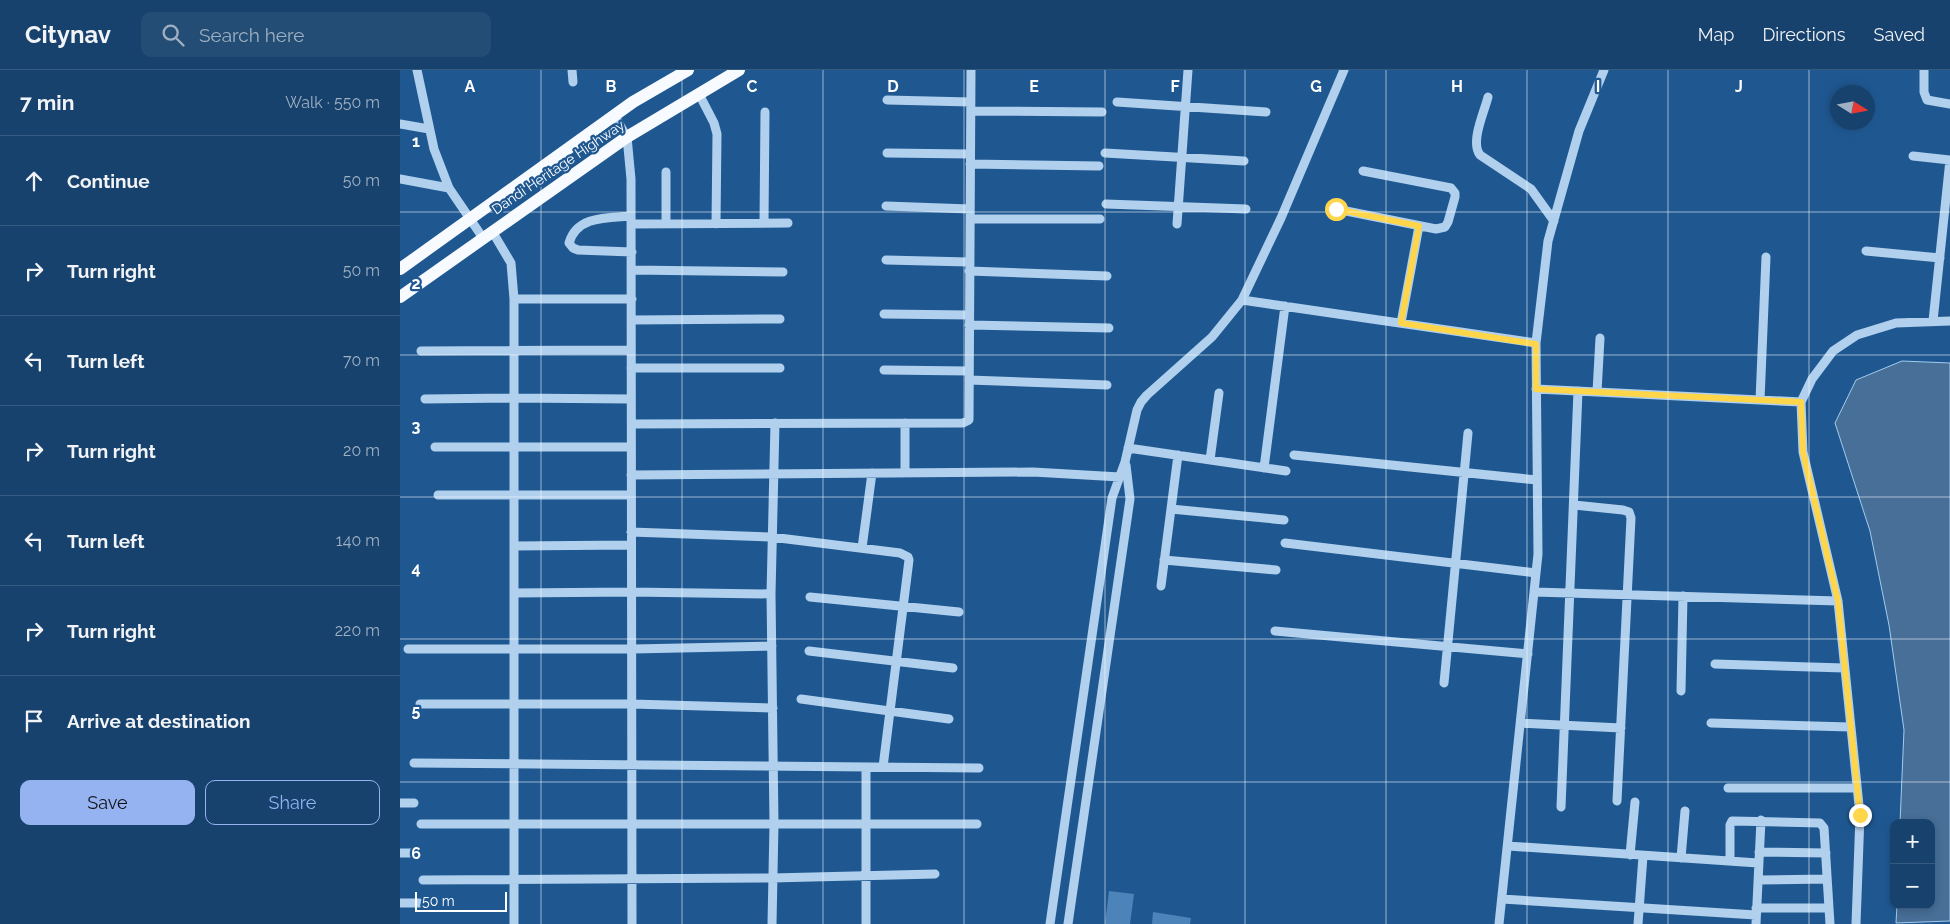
<!DOCTYPE html>
<meta charset="utf-8">
<style>
body{margin:0;font-family:Raleway,sans-serif;background:#244d75;color:#f1f3f6}
.controls{position:absolute;right:15px;bottom:15px;display:grid;overflow:hidden;border-radius:10px;box-shadow:0 2px 8px #0003}
.controls button{width:45px;height:45px;display:grid;place-items:center;padding:0;border:0;border-bottom:1px solid #365b80;background:#17426d;color:#f1f3f6;font:25px sans-serif}
.compass{position:absolute;left:1430px;top:15px;width:45px;height:45px;border-radius:50%;background:#17426d;box-shadow:0 2px 8px #0003;rotate:101deg}
.scale{position:absolute;left:15px;bottom:12px;width:92px;box-sizing:border-box;padding-left:5px;border:2px solid #fff;border-top:0;font-size:14px;line-height:18px;white-space:nowrap;color:#fff;-webkit-text-stroke:4px #1f5891;paint-order:stroke}
.stop{position:absolute;width:15px;height:15px;margin:-11px;border:4px solid #ffd54a;border-radius:50%;background:#fff}
.stop.end{background:#ffd54a;border-color:#fff;box-shadow:0 1px 5px #0008}
.list{margin:0;padding:0;list-style:none}
h2{display:flex;justify-content:space-between;align-items:center;height:65px;margin:0;padding:0 20px;font-size:21px}
h2 small{font-size:16px;font-weight:400;color:#9eb0c2}
.list li{display:grid;grid-template-columns:32px 1fr auto;gap:15px;align-items:center;box-sizing:border-box;height:90px;padding:0 20px;border-top:1px solid #365b80}
.list b{display:block;font-size:19px;white-space:nowrap}
.list em{font-size:16px;font-style:normal;color:#9eb0c2}
.actions{display:flex;gap:10px;padding:15px 20px}
.actions a{flex:1;padding:11px 0;border:1px solid #95b2f1;border-radius:10px;text-align:center;font-size:18px;color:#95b2f1}
.actions .main{background:#95b2f1;color:#111}
.icon{flex:none;width:28px;height:28px;fill:none;stroke:currentColor;stroke-width:2;stroke-linecap:round;stroke-linejoin:round}
.map{position:relative;flex:none;width:1550px;height:854px;overflow:hidden}
header{display:flex;align-items:center;gap:30px;box-sizing:border-box;height:70px;padding:0 25px;background:#17426d;border-bottom:1px solid #365b80}
header strong{font-size:24px}
nav{display:flex;gap:28px;margin-inline-start:auto;font-size:18px}
.search{width:350px;height:45px;background:#244d75;display:flex;align-items:center;gap:12px;box-sizing:border-box;padding:0 18px;border-radius:10px;color:#9eb0c2;font-size:19px}
main{display:flex}
aside{flex:1;background:#17426d}
.map>svg:first-child{display:block}
.water{fill:#486f98;stroke:#a4cbef}
.building{fill:#4c84b9}
.lines{fill:none;stroke-linecap:round;stroke-linejoin:round}
.minor{stroke:#b0d0ed;stroke-width:9}
.major{stroke:#f7faff;stroke-width:12}
.route{stroke:#ffd54a;stroke-width:6}
.grid{fill:none;stroke:#fff;stroke-width:1;stroke-opacity:0.55}
.labels{text-anchor:middle;stroke-width:4.5;stroke-linejoin:round;paint-order:stroke}
.street-label{font-size:14px;fill:#fff;stroke:#1f5891}
.grid-label{font-size:16px;text-anchor:middle;font-weight:bold;fill:#fff;stroke:#1f5891;stroke-width:4.5;stroke-linejoin:round;paint-order:stroke}
</style>
<header>
<strong>Citynav</strong>
<div class="search"><svg class="icon" aria-label="search" viewBox="0 0 24 24"><circle cx="10" cy="10" r="6"/><path d="M15 15l6 6"/></svg>Search here</div>
<nav><a>Map</a><a>Directions</a><a>Saved</a></nav>
</header>
<main>
<aside>
<h2>7 min<small>Walk · 550 m</small></h2>
<ul class="list">
<li><svg class="icon" aria-label="ahead" viewBox="0 0 24 24"><path d="M12 20V5M6 11l6-6 6 6"/></svg><div><b>Continue</b></div><em>50 m</em></li>
<li><svg class="icon" aria-label="right" viewBox="0 0 24 24"><path d="M7 20v-9h11M14 6l5 5-5 5"/></svg><div><b>Turn right</b></div><em>50 m</em></li>
<li><svg class="icon" aria-label="left" viewBox="0 0 24 24"><path d="M17 20v-9H6M10 6l-5 5 5 5"/></svg><div><b>Turn left</b></div><em>70 m</em></li>
<li><svg class="icon" aria-label="right" viewBox="0 0 24 24"><path d="M7 20v-9h11M14 6l5 5-5 5"/></svg><div><b>Turn right</b></div><em>20 m</em></li>
<li><svg class="icon" aria-label="left" viewBox="0 0 24 24"><path d="M17 20v-9H6M10 6l-5 5 5 5"/></svg><div><b>Turn left</b></div><em>140 m</em></li>
<li><svg class="icon" aria-label="right" viewBox="0 0 24 24"><path d="M7 20v-9h11M14 6l5 5-5 5"/></svg><div><b>Turn right</b></div><em>220 m</em></li>
<li><svg class="icon" aria-label="arrive" viewBox="0 0 24 24"><path d="M6 21V4h12l-3 4 3 4H6"/></svg><div><b>Arrive at destination</b></div></li>
</ul>
<div class="actions"><a class="main">Save</a><a>Share</a></div>
</aside>
<div class="map">
<svg width="1550" height="854" viewBox="0 0 1550 854">
<rect width="100%" height="100%" fill="#1f5891"/>
<path class="water" d="M 1502,291 L 1550,293 L 1550,851 L 1496,853 L 1497,835 L 1531,835 L 1531,753 L 1500,753 L 1504,660 L 1489,555 L 1470,461 L 1435,353 L 1456,310 Z"/>
<path class="building" d="M 709,821 L 734,824 L 730,854 L 705,854 Z
M 753,842 L 791,848 L 790,854 L 752,854 Z"/>
<g class="lines">
<path class="minor" d="M 17,0 L 34,79 L 49,118 L 83,168
M 172,0 L 173,12
M 1524,0 L 1524,22 L 1527,30 L 1550,34
M 299,24 L 314,53 L 317,64 L 316,154
M 1088,27 C 1084,43 1070,72 1080,85 L 1131,119 L 1154,151
M 487,30 L 571,32
M 717,32 L 866,42
M 571,41 L 702,42
M 214,45 L 227,67 L 231,109 L 232,854
M 0,54 L 29,59
M 487,83 L 570,84
M 705,83 L 844,91
M 1513,86 L 1550,90
M 570,94 L 699,96
M 266,102 L 266,154
M 0,109 L 49,118
M 706,134 L 846,139
M 486,136 L 570,139
M 936,139 L 1036,159 L 1045,157 L 1048,152 L 1055,127 L 1055,123 L 1051,118 L 963,101
M 231,146 C 209,148 177,145 169,173 L 173,178 L 178,180 L 232,182
M 570,149 L 700,149
M 364,153 L 365,42
M 231,154 L 388,153
M 777,154 L 788,0
M 92,161 L 111,193 L 114,229 L 114,854
M 1466,181 L 1540,188
M 486,190 L 569,192
M 232,200 L 383,202
M 569,201 L 707,206
M 114,229 L 232,229
M 842,230 L 1136,273
M 484,244 L 569,245
M 231,250 L 380,249
M 1533,251 L 1550,90
M 1001,253 L 1019,156
M 569,255 L 709,258
M 21,281 L 231,280
M 231,298 L 380,298
M 484,300 L 569,301
M 569,310 L 707,315
M 1136,319 L 1401,332
M 1197,322 L 1200,268
M 25,329 L 114,328 L 231,329
M 1360,330 L 1366,187
M 505,353 L 505,403
M 232,354 L 563,353 L 569,350 L 571,0
M 35,377 L 230,377
M 728,378 L 886,401
M 894,385 L 1137,410
M 810,390 L 819,323
M 864,398 L 885,236
M 231,405 L 633,402 L 720,407
M 38,425 L 230,425
M 1174,435 L 1223,440 L 1229,442 L 1231,448 L 1217,731
M 771,439 L 884,450
M 231,462 L 371,467 L 500,483 L 508,487 L 509,490 L 483,697
M 885,473 L 1136,503
M 114,476 L 231,475
M 462,478 L 472,403
M 764,490 L 876,500
M 761,516 L 778,385
M 1134,522 L 1438,531
M 114,523 L 232,522 L 371,524
M 410,527 L 559,542
M 875,561 L 1128,584
M 8,579 L 233,579 L 372,576
M 409,581 L 553,598
M 1315,594 L 1444,598
M 1044,613 L 1068,363
M 1281,621 L 1283,526
M 401,629 L 549,649
M 20,634 L 232,634 L 373,638
M 1121,653 L 1221,658
M 1311,653 L 1450,657
M 14,693 L 579,698
M 1328,718 L 1457,718
M 0,733 L 14,733
M 1161,737 L 1178,321
M 21,754 L 577,754
M 1108,776 L 1358,793
M 1359,782 L 1426,783
M 0,783 L 16,783
M 1230,785 L 1235,732
M 1281,788 L 1285,741
M 1330,791 L 1330,755 L 1332,751 L 1420,753 L 1424,758 L 1430,854
M 23,810 L 372,808 L 535,804
M 1358,810 L 1427,809
M 1102,829 L 1356,845
M 0,833 L 19,833
M 1356,838 L 1429,838
M 372,854 L 374,754 L 371,524 L 375,353
M 466,854 L 466,697
M 650,854 L 712,428 L 725,392 L 737,340 L 741,332 L 747,325 L 812,267 L 842,230 L 881,148 L 944,0
M 668,854 L 730,429 L 726,395
M 1099,854 L 1138,484 L 1136,273 L 1148,171 L 1179,61 L 1204,0
M 1238,854 L 1243,786
M 1356,854 L 1361,750
M 1456,854 L 1460,745 L 1438,531 L 1403,382 L 1401,332 L 1412,309 L 1433,281 L 1457,265 L 1496,253 L 1550,251"/>
<path class="major" d="M 0,199 L 233,32 L 288,0
M 0,227 L 227,67 L 339,0"/>
</g>
<g class="lines">
<path class="route" d="M 936,139 L 1019,156 L 1001,253 L 1136,274 L 1136,319 L 1401,332 L 1403,382 L 1438,531 L 1460,745"/>
</g>
<path class="grid" d="M 141,0 L 141,854M 282,0 L 282,854M 423,0 L 423,854M 564,0 L 564,854M 705,0 L 705,854M 845,0 L 845,854M 986,0 L 986,854M 1127,0 L 1127,854M 1268,0 L 1268,854M 1409,0 L 1409,854M 0,142 L 1550,142M 0,285 L 1550,285M 0,427 L 1550,427M 0,569 L 1550,569M 0,712 L 1550,712"/>
<g class="labels">
<g class="street-label">
<text transform="translate(158 97) rotate(-34)" y="5">Dandi Heritage Highway</text>
</g>
</g>
<g class="grid-label">
<text x="70" y="22">A</text>
<text x="211" y="22">B</text>
<text x="352" y="22">C</text>
<text x="493" y="22">D</text>
<text x="634" y="22">E</text>
<text x="775" y="22">F</text>
<text x="916" y="22">G</text>
<text x="1057" y="22">H</text>
<text x="1198" y="22">I</text>
<text x="1339" y="22">J</text>
<text x="16" y="77">1</text>
<text x="16" y="219">2</text>
<text x="16" y="362">3</text>
<text x="16" y="504">4</text>
<text x="16" y="646">5</text>
<text x="16" y="789">6</text>
</g>
</svg>
<div class="controls">
<button>+</button>
<button>−</button>
</div>
<svg class="compass" viewBox="-18 -18 36 36"><path d="M0-13l5 13h-10z" fill="#e53935"/><path d="M0 13l5-13h-10z" fill="#9eb0c2"/></svg>
<div class="scale">50 m</div>
<div class="stop" style="left:936px;top:139px"></div>
<div class="stop end" style="left:1460px;top:745px"></div>
</div>
</main>
